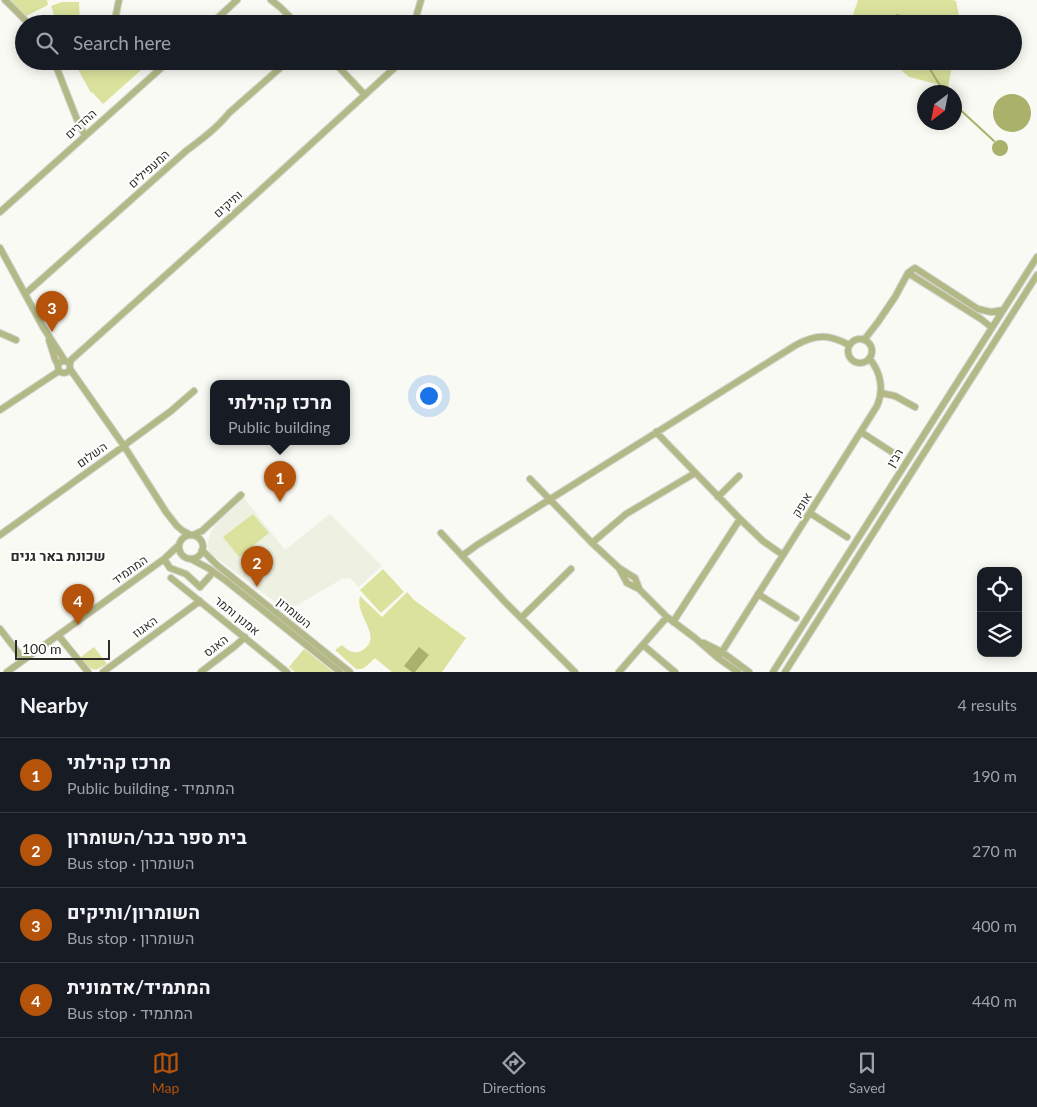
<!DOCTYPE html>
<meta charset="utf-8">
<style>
body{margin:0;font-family:Lato,Heebo,sans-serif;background:#20242c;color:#f1f3f6}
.controls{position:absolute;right:15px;bottom:15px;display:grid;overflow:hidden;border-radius:10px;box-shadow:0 2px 12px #0003}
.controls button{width:45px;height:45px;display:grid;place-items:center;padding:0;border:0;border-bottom:1px solid #363941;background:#171b24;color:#f1f3f6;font:25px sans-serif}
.compass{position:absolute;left:917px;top:85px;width:45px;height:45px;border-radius:50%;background:#171b24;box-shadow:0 2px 12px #0003;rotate:212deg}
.scale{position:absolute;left:15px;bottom:12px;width:95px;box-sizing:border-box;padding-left:5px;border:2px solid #2c2c2a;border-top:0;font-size:14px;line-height:18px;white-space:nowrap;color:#2c2c2a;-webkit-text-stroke:4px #fffffe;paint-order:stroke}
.you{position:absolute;left:428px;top:395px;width:18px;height:18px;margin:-12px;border:4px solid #fff;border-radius:50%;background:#1a73e8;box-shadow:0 0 0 8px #1a73e833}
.badge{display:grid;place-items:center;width:32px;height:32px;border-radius:50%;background:#b45309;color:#fff;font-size:16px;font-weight:700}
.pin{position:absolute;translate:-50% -41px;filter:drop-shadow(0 1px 2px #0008)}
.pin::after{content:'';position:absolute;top:26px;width:18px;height:15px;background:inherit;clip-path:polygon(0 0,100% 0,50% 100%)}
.popup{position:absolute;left:210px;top:380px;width:140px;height:65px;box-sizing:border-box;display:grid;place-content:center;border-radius:10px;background:#171b24;filter:drop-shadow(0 1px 4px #0005);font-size:16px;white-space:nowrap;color:#9ea1a6}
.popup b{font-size:19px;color:#f1f3f6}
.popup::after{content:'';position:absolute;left:50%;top:100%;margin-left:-10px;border:10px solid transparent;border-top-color:#171b24}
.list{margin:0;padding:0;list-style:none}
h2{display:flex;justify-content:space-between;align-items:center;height:65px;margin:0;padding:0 20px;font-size:21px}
h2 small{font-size:16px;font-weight:400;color:#9ea1a6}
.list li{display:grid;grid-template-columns:32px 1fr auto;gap:15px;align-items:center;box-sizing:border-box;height:75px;padding:0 20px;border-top:1px solid #363941}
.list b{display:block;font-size:19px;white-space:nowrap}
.list p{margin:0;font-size:16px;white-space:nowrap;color:#9ea1a6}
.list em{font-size:16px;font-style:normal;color:#9ea1a6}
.icon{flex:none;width:28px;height:28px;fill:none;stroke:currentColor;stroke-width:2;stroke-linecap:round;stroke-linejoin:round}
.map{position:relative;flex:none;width:1037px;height:672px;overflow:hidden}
.search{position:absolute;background:#171b24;box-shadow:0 2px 12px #0003;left:15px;right:15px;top:15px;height:55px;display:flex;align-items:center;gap:12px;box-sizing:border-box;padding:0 18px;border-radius:28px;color:#9ea1a6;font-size:19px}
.sheet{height:365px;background:#171b24}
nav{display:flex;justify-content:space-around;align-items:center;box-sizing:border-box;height:70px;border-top:1px solid #363941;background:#171b24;font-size:14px;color:#9ea1a6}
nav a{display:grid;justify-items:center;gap:2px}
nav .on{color:#b45309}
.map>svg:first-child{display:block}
.built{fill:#eef0e2}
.green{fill:#dae29d}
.water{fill:#a9b16a}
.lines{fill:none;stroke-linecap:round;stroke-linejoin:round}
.stream{stroke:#a9b16a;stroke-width:2}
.minor-casing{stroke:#d4d5cf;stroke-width:8}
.minor{stroke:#b3b986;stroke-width:6}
.labels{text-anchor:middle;stroke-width:4;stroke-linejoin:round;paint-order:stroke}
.street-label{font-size:12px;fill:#2c2c2a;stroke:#fffffe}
.neighbourhood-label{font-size:14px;font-weight:bold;fill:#2c2c2a;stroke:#fffffe}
</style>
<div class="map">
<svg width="1037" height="672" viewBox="0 0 1037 672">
<rect width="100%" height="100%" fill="#f9faf3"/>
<path class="built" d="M 244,498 L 285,550 L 330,514 L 382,566 L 359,587 L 350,578 L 342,579 L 287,611 L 210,553 L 207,546 L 210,534 L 215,525 Z"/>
<path class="green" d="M 7,0 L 47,0 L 48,5 L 24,17 Z
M 858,0 L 952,0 L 956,1 L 961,24 L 850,24 Z
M 62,2 L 79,2 L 80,24 L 57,24 L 51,6 Z
M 101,61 L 148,61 L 149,63 L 103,104 L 92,92 L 91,93 L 75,64 L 91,64 Z
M 891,61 L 953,61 L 948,87 L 909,77 Z
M 253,514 L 269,533 L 239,557 L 223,537 Z
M 383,569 L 404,592 L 381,613 L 360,590 Z
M 407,592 L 414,600 L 466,638 L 442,672 L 392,672 L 375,658 C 369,663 364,671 356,669 L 335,650 L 342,645 C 348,651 355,655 363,650 C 384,636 354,615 360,596 L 382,617 Z
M 94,647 L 107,664 L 96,670 L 90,668 L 81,657 Z
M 304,649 L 333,672 L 295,672 L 289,667 Z"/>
<path class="water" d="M 896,14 L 932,21 L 933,24 L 896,24 Z
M993 113a19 19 0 1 1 38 0a19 19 0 1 1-38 0Z
M992 148a8 8 0 1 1 16 0a8 8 0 1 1-16 0Z
M 419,647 L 429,655 L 415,672 L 412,672 L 404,666 Z"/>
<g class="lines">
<path class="stream" d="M 925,61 L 944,92
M 954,104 L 994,141"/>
<defs>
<path id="minor" d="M 5,0 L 29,24
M 271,0 L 280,7 L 297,24
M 114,24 L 119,0
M 211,24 L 237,0
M 414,24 L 421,0
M 54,61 L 76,117 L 85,136
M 333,61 L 365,95
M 0,212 L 169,61
M 0,248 L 43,327 L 65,361
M 908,273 L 981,319 L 991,327
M 25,294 L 186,151 C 202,139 217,128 229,113 L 288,61
M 0,333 L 16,340
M848 351a12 12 0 1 1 24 0a12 12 0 1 1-24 0Z
M 49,340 L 55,359 L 58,365
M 864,340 L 878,322 L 895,297 L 908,273 L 915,268 L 978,309 L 991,312 L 1003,310
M58 367a6 6 0 1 1 12 0a6 6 0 1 1-12 0Z
M 70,364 L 71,360 L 254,196 L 402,61
M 70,369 L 124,446 L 166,512 L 177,526 L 183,531 L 191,535
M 881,393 L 895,396 L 915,407
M 0,410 L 59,371
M 656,432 L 740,519 L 763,541 L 783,555
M 861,432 L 898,456
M 530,479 L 592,543 L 619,568 L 635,578 L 639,588
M 718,497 L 739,476
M 810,513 L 847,537
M 441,533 L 505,602 L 575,672
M 0,535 L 124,446 L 130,441 L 171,411 L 194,391
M 193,535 L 202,531 L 241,495
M179 547a12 12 0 1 1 24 0a12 12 0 1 1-24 0Z
M 592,543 L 626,514 L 695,473
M 202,550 L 217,565 L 350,672
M 462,556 L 477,545 L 796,345 C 816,334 829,334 849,345
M 164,559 L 170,568 L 186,574 L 200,587 L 210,576
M 191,559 L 208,568 L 225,580 L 340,672
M 619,568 L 627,583 L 639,589 L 667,617 L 695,638 L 718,658 L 738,672
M 171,578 L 287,672
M 758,594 L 796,618
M 521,618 L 571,569
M 673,622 L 740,519
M 0,629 L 24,660
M 58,635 L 88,672
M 704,643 L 722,652 L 749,672
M 643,645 L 675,672
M 718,658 L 877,406 C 884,390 881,373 870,359
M 7,672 L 164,559 L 179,545
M 103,672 L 200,601
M 201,672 L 235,646 L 245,637
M 619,672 L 667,617
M 773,672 L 1037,257
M 785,672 L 1037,275"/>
</defs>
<use href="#minor" class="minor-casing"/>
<use href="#minor" class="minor"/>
</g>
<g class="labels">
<g class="street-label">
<text transform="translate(81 124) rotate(-42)" y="4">ההדרים</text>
<text transform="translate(149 169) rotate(-42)" y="4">המעפילים</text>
<text transform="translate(228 204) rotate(-42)" y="4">ותיקים</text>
<text transform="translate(92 455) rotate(-35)" y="4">השלום</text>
<text transform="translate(895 458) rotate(-58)" y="4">רבין</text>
<text transform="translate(802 505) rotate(-58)" y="4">אופק</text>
<text transform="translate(130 570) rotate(-36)" y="4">המתמיד</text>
<text transform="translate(294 613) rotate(39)" y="4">השומרון</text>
<text transform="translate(237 616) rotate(39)" y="4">אמנון ותמר</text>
<text transform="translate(145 627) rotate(-36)" y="4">האגוז</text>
<text transform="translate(216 646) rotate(-38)" y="4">האגס</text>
</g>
<g class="neighbourhood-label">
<text x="58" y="561">שכונת באר גנים</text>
</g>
</g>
</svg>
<div class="controls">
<button><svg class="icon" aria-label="locate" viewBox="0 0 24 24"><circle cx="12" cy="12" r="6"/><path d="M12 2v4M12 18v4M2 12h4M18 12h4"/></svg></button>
<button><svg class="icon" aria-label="layers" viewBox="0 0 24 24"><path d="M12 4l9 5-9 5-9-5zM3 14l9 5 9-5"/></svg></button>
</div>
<svg class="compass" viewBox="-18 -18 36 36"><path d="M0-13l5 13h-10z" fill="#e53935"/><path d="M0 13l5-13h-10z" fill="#9ea1a6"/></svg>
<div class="scale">100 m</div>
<div class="you"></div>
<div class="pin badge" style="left:280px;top:502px">1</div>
<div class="popup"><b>מרכז קהילתי</b>Public building</div>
<div class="pin badge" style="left:257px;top:587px">2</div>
<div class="pin badge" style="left:52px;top:332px">3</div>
<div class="pin badge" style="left:78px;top:625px">4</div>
<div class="search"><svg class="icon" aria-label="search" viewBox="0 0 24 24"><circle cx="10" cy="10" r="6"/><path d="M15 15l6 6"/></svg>Search here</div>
</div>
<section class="sheet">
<h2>Nearby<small>4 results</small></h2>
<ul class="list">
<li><span class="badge">1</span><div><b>מרכז קהילתי</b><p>Public building · המתמיד</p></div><em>190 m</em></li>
<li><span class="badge">2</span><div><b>בית ספר בכר/השומרון</b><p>Bus stop · השומרון</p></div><em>270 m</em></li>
<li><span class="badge">3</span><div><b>השומרון/ותיקים</b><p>Bus stop · השומרון</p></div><em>400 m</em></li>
<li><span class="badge">4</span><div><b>המתמיד/אדמונית</b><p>Bus stop · המתמיד</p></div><em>440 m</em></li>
</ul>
</section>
<nav>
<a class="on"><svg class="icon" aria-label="map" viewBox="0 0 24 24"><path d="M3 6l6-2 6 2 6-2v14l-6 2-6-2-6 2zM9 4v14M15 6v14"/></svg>Map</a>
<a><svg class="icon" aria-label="directions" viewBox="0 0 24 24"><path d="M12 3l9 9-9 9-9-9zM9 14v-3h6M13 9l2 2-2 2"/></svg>Directions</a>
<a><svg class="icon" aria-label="saved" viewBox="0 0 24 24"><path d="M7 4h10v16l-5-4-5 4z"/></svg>Saved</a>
</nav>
